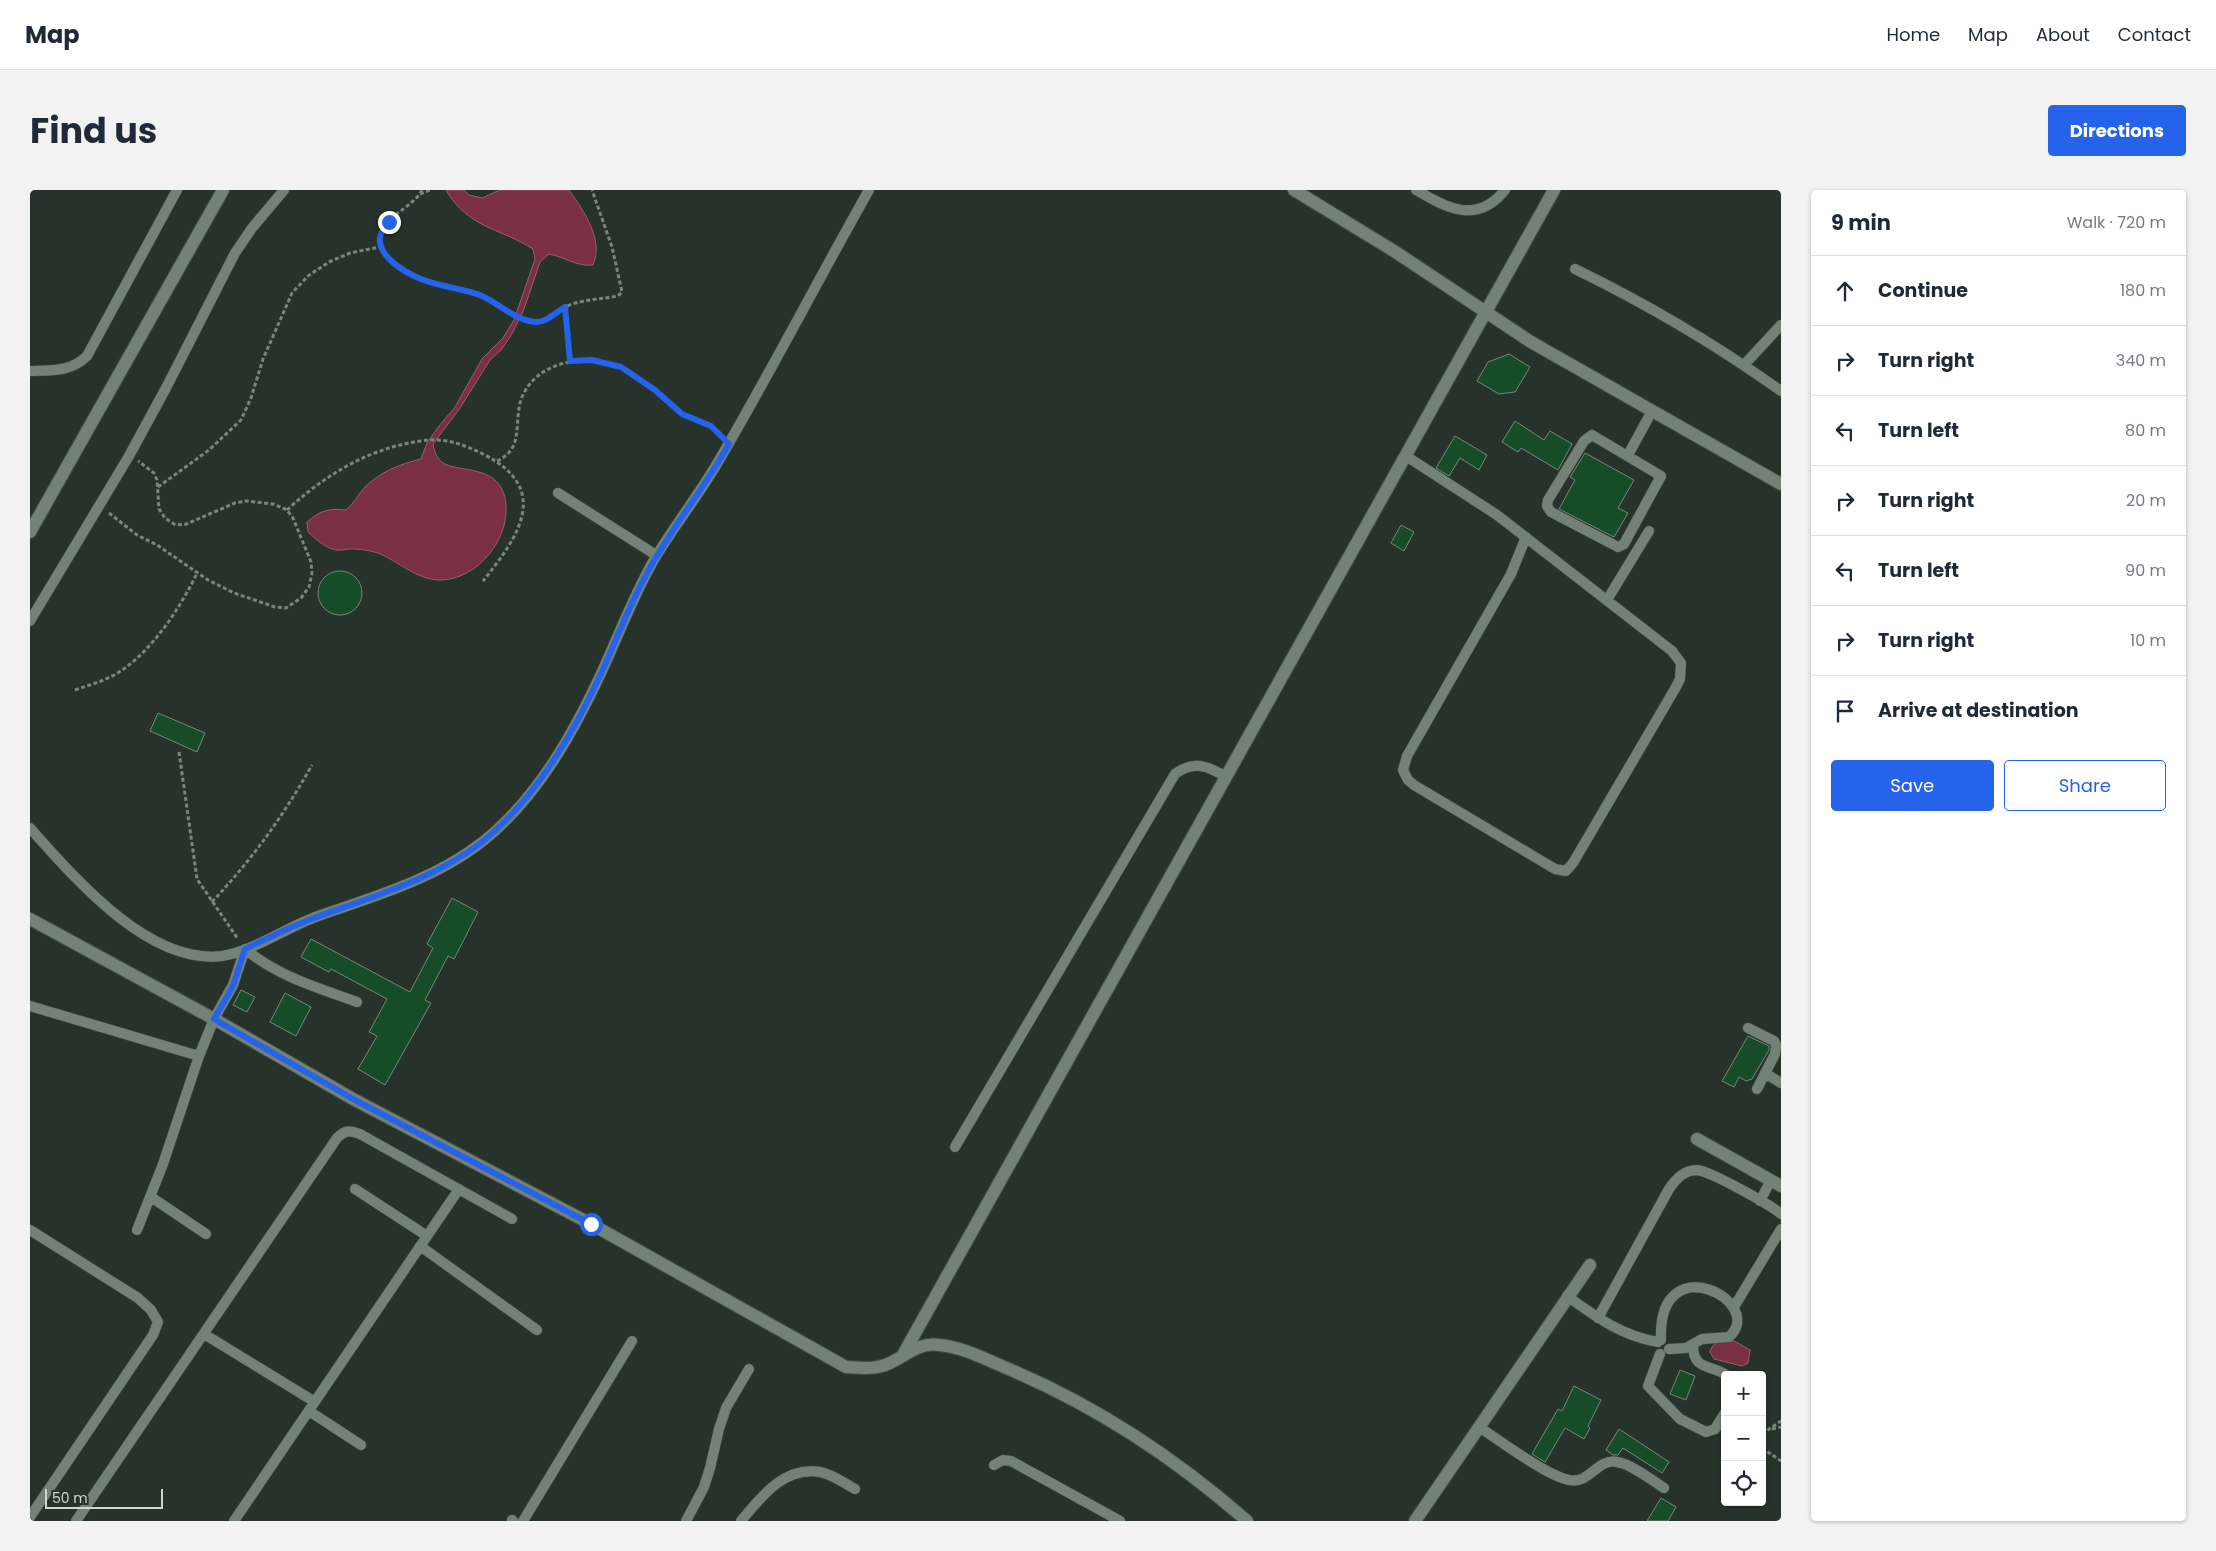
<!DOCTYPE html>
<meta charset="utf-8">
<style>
body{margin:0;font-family:Poppins,sans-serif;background:#f2f2f3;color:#1f2937}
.controls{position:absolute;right:15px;bottom:15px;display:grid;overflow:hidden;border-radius:5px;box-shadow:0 1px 4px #0004}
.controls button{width:45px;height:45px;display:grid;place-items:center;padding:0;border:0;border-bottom:1px solid #e0e1e3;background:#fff;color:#1f2937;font:25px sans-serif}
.scale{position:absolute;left:15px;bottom:12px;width:118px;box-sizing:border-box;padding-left:5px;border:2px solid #ced6cf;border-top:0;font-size:14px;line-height:18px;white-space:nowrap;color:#ced6cf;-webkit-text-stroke:4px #27332a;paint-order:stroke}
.stop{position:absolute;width:15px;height:15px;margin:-11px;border:4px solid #2563eb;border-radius:50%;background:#fff}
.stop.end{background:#2563eb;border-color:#fff;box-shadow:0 1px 5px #0008}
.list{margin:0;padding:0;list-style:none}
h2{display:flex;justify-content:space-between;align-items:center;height:65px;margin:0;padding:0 20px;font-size:21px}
h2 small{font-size:16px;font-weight:400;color:#747a83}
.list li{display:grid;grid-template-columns:32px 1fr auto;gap:15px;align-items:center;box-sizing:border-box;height:70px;padding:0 20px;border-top:1px solid #e0e1e3}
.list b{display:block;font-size:19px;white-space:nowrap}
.list em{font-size:16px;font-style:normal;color:#747a83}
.actions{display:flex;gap:10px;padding:15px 20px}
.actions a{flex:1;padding:11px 0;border:1px solid #2563eb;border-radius:5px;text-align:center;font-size:18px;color:#2563eb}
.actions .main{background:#2563eb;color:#fff}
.icon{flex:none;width:28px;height:28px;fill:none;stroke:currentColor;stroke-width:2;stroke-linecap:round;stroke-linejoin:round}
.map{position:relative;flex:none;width:1751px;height:1331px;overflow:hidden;border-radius:5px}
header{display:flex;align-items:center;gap:30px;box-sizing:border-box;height:70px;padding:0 25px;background:#fff;border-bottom:1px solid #e0e1e3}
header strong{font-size:24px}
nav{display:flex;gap:28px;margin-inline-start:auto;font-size:18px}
.intro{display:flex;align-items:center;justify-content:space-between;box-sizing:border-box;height:120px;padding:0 30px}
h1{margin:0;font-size:35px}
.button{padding:12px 22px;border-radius:5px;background:#2563eb;color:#fff;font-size:18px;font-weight:700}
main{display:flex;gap:30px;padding:0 30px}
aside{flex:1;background:#fff;border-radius:5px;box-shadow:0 1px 4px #0004}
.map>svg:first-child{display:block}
.water{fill:#7a2f43;stroke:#93616d}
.building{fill:#164d28;stroke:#78867a}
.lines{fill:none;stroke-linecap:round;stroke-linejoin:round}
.lane-casing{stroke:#454f47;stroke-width:11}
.street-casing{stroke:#454f47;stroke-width:14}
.path{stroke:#7b857d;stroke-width:3;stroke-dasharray:4 2.5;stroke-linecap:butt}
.lane{stroke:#738176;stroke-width:10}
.street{stroke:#738176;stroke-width:12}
.route{stroke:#2563eb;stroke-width:6}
</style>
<header>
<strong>Map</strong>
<nav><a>Home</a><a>Map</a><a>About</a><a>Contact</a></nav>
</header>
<div class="intro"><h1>Find us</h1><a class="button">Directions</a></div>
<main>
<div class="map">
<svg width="1751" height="1331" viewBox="0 0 1751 1331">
<rect width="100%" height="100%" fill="#27332a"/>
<path class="water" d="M 416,0 L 434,0 L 439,5 L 452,8 L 470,0 L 539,0 C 554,21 574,50 563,75 C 548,77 534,67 519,64 L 510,72 L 494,119 L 483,142 L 472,159 L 460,170 L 430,218 L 403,254 C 404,258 405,265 408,268 C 419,286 467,270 475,308 C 483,345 449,390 410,390 C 387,390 368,371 348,363 C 341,361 332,359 325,359 C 319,358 312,361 306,360 C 295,358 286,349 278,342 L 277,332 C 290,321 298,318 315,320 C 325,314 327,305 335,297 C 350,282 370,274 391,269 L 397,253 L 409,236 L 425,217 L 452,169 L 473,148 L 484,130 L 505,69 L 503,59 C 470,38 438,38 416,0 Z
M 1695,1151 L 1704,1151 L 1720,1160 L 1718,1173 L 1712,1176 L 1684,1169 L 1680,1162 C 1683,1153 1686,1152 1695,1151 Z"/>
<path class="building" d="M 1479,164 L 1500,177 L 1485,202 L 1469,204 L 1447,191 L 1458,172 Z
M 1485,231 L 1514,250 L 1520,241 L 1542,254 L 1528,280 L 1491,258 L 1488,262 L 1472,252 Z
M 1425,246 L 1457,265 L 1449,280 L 1430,268 L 1419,286 L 1406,278 Z
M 1555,263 L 1604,290 L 1588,318 L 1598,323 L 1584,347 L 1529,319 L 1545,290 L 1540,287 Z
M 1371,335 L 1384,342 L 1374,361 L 1361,353 Z
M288 403a22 22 0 1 1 44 0a22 22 0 1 1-44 0Z
M 128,523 L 175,543 L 167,562 L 120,541 Z
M 422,708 L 448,722 L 424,769 L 418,766 L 395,810 L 401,813 L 355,895 L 328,879 L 347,846 L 339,842 L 357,809 L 301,779 L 299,782 L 271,767 L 281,749 L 380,802 L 403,758 L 397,754 Z
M 211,800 L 225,807 L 217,822 L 203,815 Z
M 255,803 L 281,817 L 266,846 L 240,832 Z
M 1718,846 L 1739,856 L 1739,860 L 1722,889 L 1716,891 L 1709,887 L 1704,897 L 1692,891 Z
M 1650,1180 L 1665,1186 L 1656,1210 L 1640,1204 Z
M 1544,1196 L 1571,1210 L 1558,1236 L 1560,1238 L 1554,1249 L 1535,1238 L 1515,1272 L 1502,1264 L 1528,1219 L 1532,1221 Z
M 1589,1239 L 1639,1272 L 1632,1283 L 1593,1258 L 1588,1265 L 1583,1265 L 1576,1260 Z
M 1631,1308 L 1646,1317 L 1638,1331 L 1617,1331 Z"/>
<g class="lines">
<defs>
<path id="lane" d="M 1386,0 C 1417,18 1447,35 1475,0
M 1545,79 C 1617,114 1685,154 1751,201
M 1714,175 L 1751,135
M 0,181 C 22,180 41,182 57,166 L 147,0
M 1562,245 L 1631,286 L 1594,354 L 1588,357 L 1521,322 L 1517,316 L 1518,310 L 1554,251 Z
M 1598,265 L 1622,221
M 1376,266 L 1467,325 L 1642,461 L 1651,473 L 1650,489 L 1646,497 L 1543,673 L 1536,681 L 1525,679 L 1384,595 L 1378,590 L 1373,580 L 1377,566 L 1481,384 L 1496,347
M 528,303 L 626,365
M 1577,410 L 1619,341
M 0,431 L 99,266 L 136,198 L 205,63 L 222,38 L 254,0
M 0,638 C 44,687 118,775 192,766 C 224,761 257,737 288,726 C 343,707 405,689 452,652 C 507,609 544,542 573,479 C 590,442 604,404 625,368 C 646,333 672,301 692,265 C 743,178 789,88 839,0
M 0,816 L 169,866
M 1718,838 L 1744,851 L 1746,855 L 1745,864 L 1727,899
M 1735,883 L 1751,893
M 925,957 L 1145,584 C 1164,570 1178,576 1196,587
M 325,999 L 397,1046
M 121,1007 L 176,1044
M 1730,1011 L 1741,990
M 0,1040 L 108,1108 L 121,1120 L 128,1132 L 123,1145 L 0,1327
M 107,1040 L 133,974 L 169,866 L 184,829 L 203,795 L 215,759 C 249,787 286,797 327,812
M 390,1056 L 507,1140
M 1537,1106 C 1566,1127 1592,1146 1628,1152
M 1704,1117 L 1751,1039
M 1568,1128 L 1639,999 C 1646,989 1654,980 1667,980 C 1680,981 1741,1015 1751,1024
M 174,1144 L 285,1212
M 1631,1150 C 1627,1054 1738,1112 1699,1147 L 1672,1149 L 1656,1158 L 1639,1159
M 1663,1155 C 1663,1181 1681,1174 1696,1185
M 1630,1164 L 1618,1196 L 1650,1229 L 1676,1242 L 1685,1239 L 1695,1223
M 279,1221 L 331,1255
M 1449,1237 C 1469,1250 1517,1286 1539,1290 C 1559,1295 1567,1268 1587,1272 C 1601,1274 1622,1290 1634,1298
M 964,1275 L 973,1270 L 981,1271 L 1090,1331
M 482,1330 L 483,1331
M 46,1331 C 132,1203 221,1076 307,948 C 315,940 320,940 330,944 L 482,1029
M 204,1331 L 429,999
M 493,1331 L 602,1151
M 656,1331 L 674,1297 L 680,1278 L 689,1239 L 696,1218 L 719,1179
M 711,1331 C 731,1307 754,1276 790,1282 C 802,1284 814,1293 825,1299"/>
<path id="street" d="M 1264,0 L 1364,61 L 1501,152 L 1751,294
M 0,342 L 193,0
M 0,729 L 184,829 L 323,909 L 561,1034 L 816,1177 C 831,1178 845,1180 860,1173 C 877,1165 889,1152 909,1155 C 932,1157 953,1168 974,1177 C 1063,1214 1144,1267 1217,1331
M 1667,949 L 1751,996
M 874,1163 L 1524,0
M 1385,1331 L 1560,1075"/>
</defs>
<use href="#lane" class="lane-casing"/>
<use href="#street" class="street-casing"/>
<path class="path" d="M 392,0 C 383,18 353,26 350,48 C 348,57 355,65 361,70 C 393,97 418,91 452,106 C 470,114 485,131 506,132 C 515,132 522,125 529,120 C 548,109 567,110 588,106 L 592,102 L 582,57 L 562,0
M 390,4 L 400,0
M 535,117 L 540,171
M 467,271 C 498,257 480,226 495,201 C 516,165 571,163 603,184 C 621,195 634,210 650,223 C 663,233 676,229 690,244
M 128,297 L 179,260 L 211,230 L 221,208 L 233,169 L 262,103 L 278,86 L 299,72 L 320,63 L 350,57
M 257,320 C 295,285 339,258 391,251 C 413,247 433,254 453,264 C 522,299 489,346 453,391
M 79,323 L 107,345 L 127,355 L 178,390 L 204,403 L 245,417 L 256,418 L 271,408 L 279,397 L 282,383 L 281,372 L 263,328 L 257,320 L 243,314 L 216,311 L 205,313 L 154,335 L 144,334 L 135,328 L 129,319 L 127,290 L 124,283 L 108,271
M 45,500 C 56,496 67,493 78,488 C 116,471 150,419 167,383
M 149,562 L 167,689 L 208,749
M 182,712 C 223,668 252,628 282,575
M 1742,1239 L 1751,1237
M 1732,1244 L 1751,1231
M 1732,1258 L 1751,1271"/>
<use href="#lane" class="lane"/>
<use href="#street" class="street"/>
</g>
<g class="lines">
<path class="route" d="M 359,32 C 356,37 350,42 350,48 C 348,67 376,83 391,89 C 410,97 431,98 450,105 C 469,113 484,130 505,132 C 516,133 526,122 535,117 L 540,171 L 562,170 L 591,177 L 625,200 L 652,224 L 681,236 L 699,254 C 673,301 637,343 613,391 C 598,419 587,448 574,477 C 546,539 506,609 452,652 C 403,690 341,707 284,728 C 260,737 238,748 215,759 L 203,796 L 184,829 L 323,909 L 561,1034"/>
</g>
</svg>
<div class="controls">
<button>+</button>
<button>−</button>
<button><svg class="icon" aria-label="locate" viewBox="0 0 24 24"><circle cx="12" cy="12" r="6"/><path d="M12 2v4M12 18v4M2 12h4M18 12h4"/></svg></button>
</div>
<div class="scale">50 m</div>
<div class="stop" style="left:561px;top:1034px"></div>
<div class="stop end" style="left:359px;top:32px"></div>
</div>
<aside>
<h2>9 min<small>Walk · 720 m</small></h2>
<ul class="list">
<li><svg class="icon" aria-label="ahead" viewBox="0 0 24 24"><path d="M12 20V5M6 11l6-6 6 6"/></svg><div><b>Continue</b></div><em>180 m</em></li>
<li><svg class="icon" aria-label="right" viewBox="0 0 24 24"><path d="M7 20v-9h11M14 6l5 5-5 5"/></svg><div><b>Turn right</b></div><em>340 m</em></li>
<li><svg class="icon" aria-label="left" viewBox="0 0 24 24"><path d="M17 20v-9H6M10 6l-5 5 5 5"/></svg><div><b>Turn left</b></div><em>80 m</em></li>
<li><svg class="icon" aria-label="right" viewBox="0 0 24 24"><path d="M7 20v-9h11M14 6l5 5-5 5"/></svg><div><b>Turn right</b></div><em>20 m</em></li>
<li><svg class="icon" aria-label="left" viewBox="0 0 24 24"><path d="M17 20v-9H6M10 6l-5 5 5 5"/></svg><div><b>Turn left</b></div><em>90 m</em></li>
<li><svg class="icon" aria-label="right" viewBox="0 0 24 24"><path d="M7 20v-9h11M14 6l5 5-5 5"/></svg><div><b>Turn right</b></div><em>10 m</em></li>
<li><svg class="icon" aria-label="arrive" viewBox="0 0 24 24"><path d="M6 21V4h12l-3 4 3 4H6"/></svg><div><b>Arrive at destination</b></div></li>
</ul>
<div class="actions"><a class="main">Save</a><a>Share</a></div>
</aside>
</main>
